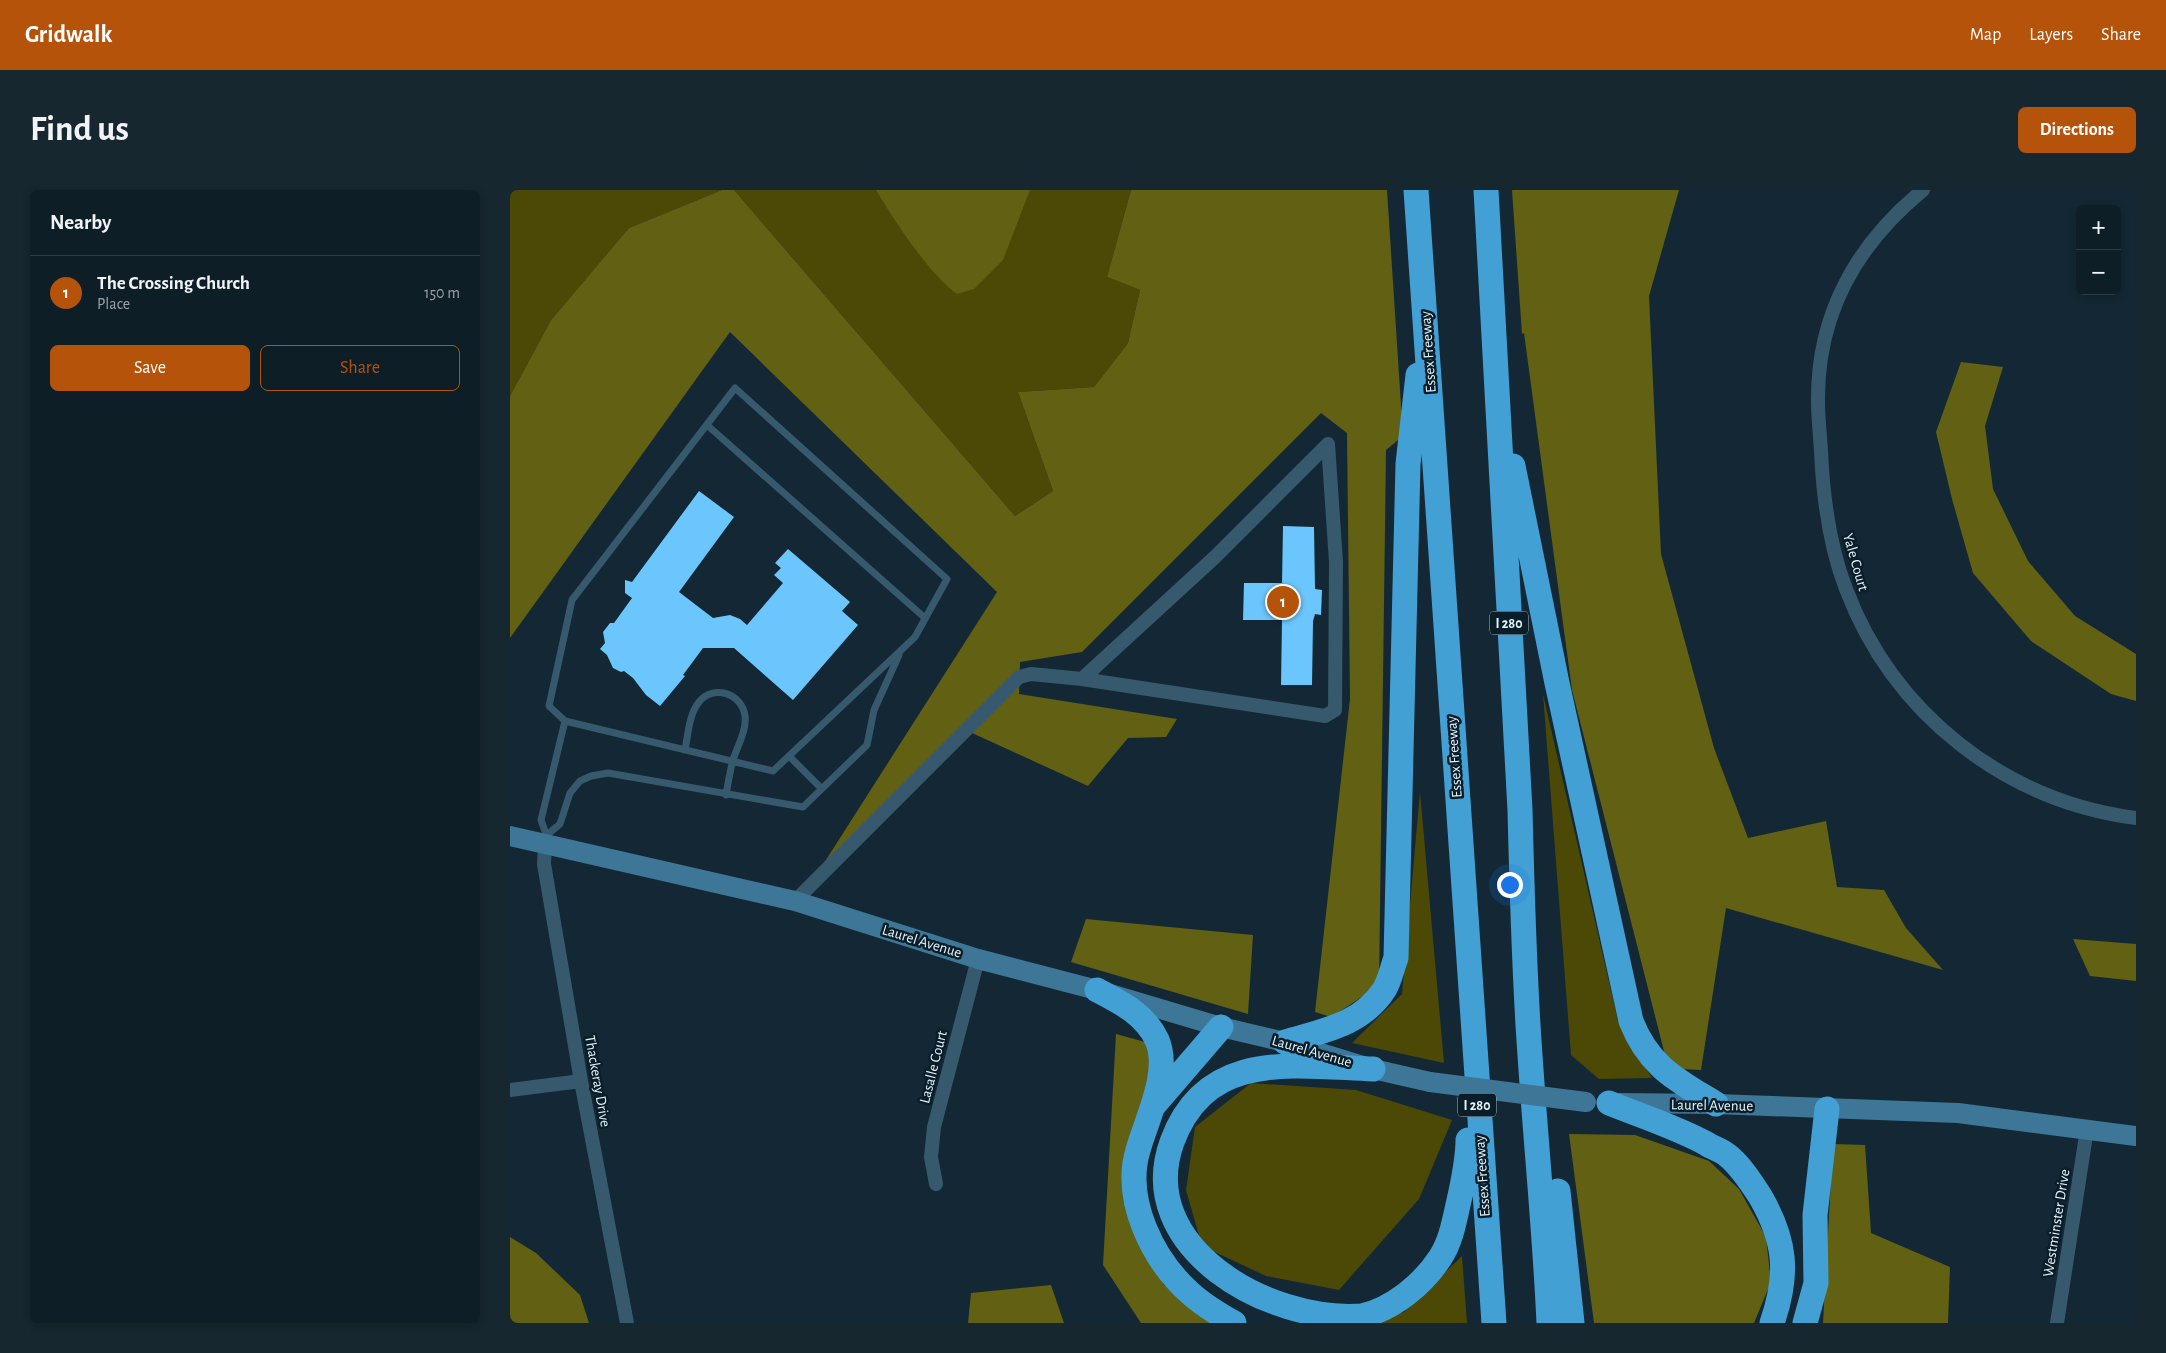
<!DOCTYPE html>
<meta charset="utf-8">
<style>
body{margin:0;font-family:"Alegreya Sans",sans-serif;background:#17272f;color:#f1f3f6}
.controls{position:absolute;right:15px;top:15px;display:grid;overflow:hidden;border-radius:8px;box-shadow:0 2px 8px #0003}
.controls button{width:45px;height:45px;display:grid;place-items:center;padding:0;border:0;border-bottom:1px solid #2e3c44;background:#0e1e27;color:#f1f3f6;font:25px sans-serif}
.you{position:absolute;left:999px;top:694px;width:18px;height:18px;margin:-12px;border:4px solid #fff;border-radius:50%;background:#1a73e8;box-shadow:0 0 0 8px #1a73e833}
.badge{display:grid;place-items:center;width:32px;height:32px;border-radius:50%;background:#b45309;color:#fff;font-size:16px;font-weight:700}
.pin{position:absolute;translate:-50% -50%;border:2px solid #fff;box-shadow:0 1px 5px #0006}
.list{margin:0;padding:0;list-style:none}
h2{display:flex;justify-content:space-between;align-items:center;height:65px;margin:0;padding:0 20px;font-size:21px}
h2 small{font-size:16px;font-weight:400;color:#9ba2a7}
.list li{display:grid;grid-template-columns:32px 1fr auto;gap:15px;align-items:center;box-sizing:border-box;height:75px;padding:0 20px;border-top:1px solid #2e3c44}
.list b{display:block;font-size:19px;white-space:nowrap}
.list p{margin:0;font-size:16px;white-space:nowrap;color:#9ba2a7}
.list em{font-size:16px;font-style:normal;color:#9ba2a7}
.actions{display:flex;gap:10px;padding:15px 20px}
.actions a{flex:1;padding:11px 0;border:1px solid #b45309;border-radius:8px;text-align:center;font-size:18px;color:#b45309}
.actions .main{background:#b45309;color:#fff}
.map{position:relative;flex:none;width:1626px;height:1133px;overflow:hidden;border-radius:8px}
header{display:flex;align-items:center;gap:30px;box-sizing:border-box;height:70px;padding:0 25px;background:#b45309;color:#fff}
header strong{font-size:24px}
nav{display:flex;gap:28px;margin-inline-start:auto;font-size:18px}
.intro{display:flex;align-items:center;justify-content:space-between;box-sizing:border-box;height:120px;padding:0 30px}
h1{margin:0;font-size:35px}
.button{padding:12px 22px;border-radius:8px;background:#b45309;color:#fff;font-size:18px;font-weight:700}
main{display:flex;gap:30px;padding:0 30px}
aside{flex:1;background:#0e1e27;border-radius:8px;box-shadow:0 2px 8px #0003}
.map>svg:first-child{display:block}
.green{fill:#4b4905}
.forest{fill:#626013}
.building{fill:#6ac6fc}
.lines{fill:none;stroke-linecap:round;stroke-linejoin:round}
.service{stroke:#37596e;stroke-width:7}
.minor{stroke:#37596e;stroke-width:14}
.secondary{stroke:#3d7697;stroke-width:20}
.motorway{stroke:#42a0d4;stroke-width:25}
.secondary-bridge{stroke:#3d7697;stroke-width:20}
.labels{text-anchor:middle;stroke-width:5;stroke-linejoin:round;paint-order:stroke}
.shield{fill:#0a1e2a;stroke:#a5b4bd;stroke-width:1}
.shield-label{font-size:14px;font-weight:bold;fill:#e7f4fc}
.street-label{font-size:15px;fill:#e7f4fc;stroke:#0a1e2a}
</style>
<header>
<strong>Gridwalk</strong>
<nav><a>Map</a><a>Layers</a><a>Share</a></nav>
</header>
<div class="intro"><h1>Find us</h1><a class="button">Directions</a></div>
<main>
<aside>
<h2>Nearby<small></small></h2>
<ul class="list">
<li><span class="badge">1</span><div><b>The Crossing Church</b><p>Place</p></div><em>150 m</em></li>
</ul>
<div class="actions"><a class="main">Save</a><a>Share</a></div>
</aside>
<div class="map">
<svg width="1626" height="1133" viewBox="0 0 1626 1133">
<rect width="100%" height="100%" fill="#132834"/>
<path class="green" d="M 0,0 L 212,0 L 119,38 L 41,130 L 0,206 Z
M 224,0 L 621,0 L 597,87 L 630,100 L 618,153 L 584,197 L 508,202 L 543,301 L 505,326 Z
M 1033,504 L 1108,831 L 1142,888 L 1089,889 L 1061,865 Z
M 910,602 L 934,873 L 842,853 L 892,804 Z
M 741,893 L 846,900 L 942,930 L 909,1009 L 829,1100 L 756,1086 L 692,1056 L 676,1000 L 685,937 Z
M 952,1066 L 957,1133 L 851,1133 L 894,1122 Z"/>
<path class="forest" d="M 212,0 L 224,0 L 505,326 L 543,301 L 508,202 L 584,197 L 618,153 L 630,100 L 597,87 L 621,0 L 877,0 L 893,246 L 876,260 L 869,796 L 821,827 L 805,822 L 840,509 L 837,243 L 811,223 L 572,462 L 510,472 L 509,504 L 667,529 L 656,547 L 618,548 L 578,596 L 451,538 L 307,684 L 487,402 L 220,142 L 0,448 L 0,206 L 41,130 L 119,38 Z
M 366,0 L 520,0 L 493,70 L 464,99 L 447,104 C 419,84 384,30 366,0 Z
M 1002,0 L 1169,0 L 1139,106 L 1151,364 L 1204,558 L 1238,648 L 1316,631 L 1327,697 L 1374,700 L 1396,738 L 1433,780 L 1216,718 L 1191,880 L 1171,879 L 1156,869 L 1062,500 L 1014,143 L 1012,144 Z
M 1451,172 L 1493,177 L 1475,236 L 1483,299 L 1518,371 L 1565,426 L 1626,464 L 1626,511 L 1601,504 L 1521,451 L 1463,383 L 1442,309 L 1426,242 Z
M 576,729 L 743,745 L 738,824 L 561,772 Z
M 1563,749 L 1626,754 L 1626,791 L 1580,786 Z
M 606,844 L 635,852 L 643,862 L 616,1001 L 654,1095 L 736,1133 L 631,1133 L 593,1075 Z
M 1059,944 L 1125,945 L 1199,971 L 1229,999 L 1256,1047 L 1261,1092 L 1244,1133 L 1084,1133 Z
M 1323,954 L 1355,955 L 1361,1043 L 1440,1077 L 1438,1133 L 1313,1133 Z
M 0,1047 L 26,1063 L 70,1105 L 79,1133 L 0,1133 Z
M 541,1095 L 554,1133 L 458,1133 L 461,1103 Z"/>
<path class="building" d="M 189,301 L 224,327 L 169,402 L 203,428 L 220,425 L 230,429 L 237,435 L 273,393 L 264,385 L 271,378 L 265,373 L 278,359 L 340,412 L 332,421 L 348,435 L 283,510 L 224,458 L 193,458 L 173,485 L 175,486 L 150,516 L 136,505 L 123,488 L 114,481 L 111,482 L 103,478 L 97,465 L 90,459 L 95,453 L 93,442 L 100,433 L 104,433 L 122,408 L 115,403 L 115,390 L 122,392 Z
M 773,336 L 804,337 L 805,399 L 812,400 L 811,425 L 805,424 L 803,431 L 802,495 L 771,495 L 772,430 L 733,430 L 734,393 L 772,393 Z"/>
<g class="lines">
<path class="service" d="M 225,198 L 437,389 L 405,447 L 263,581 L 55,531 L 39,516 L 62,410 Z
M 197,235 L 415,428
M 175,560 C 178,545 179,524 189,512 C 203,494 232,503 235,526 C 237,540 227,557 223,570 C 220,581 218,593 216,605
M 279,566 L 311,598
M 37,645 L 50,634 L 60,603 L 70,591 L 81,586 L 98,583 L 293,617 L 357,555 L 364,520 L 389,465
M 37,647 L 31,630 L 55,531"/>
<path class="minor" d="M 1413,0 C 1347,54 1307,124 1308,211 C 1308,228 1310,244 1311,261 C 1313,307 1319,355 1336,399 C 1383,523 1494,611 1626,628
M 818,254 L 826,372 L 825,520 L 815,526 L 572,489 L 705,367 Z
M 35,654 L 34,674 L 71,891 L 117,1133
M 285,711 L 509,487 L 521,484 L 572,489
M 0,900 L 71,891
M 426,994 L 421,967 L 424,937 L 468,769
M 1547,1133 L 1577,939"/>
<path class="secondary" d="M 0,646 L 285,711 L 468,769 L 587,800 L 711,837 L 775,852 L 863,879 L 920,892
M 1107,913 L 1206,914 L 1448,923 L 1626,946"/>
<path class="motorway" d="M 906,0 L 984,1133
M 976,0 L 1010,620 C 1012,702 1014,784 1020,865 C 1026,955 1035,1044 1039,1133
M 1003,276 L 1047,493 L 1121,831 C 1139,877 1167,890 1206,914
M 587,800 C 610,812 635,824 647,850 C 661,882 637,928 628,960 C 613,1010 643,1070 680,1103 C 693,1115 708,1124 724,1133
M 775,852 C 812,841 851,835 874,800 C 880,791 882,778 886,768 L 898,274 L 908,185
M 863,879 C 784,876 696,859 662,952 C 624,1057 758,1133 852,1126 C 883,1119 913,1094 930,1068 C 942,1050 945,1027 950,1006 C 954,987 958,969 958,950
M 1099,913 C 1131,926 1166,937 1197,954 C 1203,958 1211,960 1217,965 C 1230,975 1241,992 1250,1006 C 1276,1051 1279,1084 1262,1133
M 644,915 L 711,837
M 1048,1001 L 1062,1133
M 1295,1133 L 1306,1093 L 1305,1025 L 1317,919"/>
<path class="secondary-bridge" d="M 920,892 L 1076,912"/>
</g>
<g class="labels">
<g class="shield">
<rect x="980" y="421.5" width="38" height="23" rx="4"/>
<rect x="948" y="903.5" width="38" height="23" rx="4"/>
</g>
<g class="shield-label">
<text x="999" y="438">I 280</text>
<text x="967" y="920">I 280</text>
</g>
<g class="street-label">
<text transform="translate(918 162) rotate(-94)" y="5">Essex Freeway</text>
<text transform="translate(1346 372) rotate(74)" y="5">Yale Court</text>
<text transform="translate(944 567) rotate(-94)" y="5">Essex Freeway</text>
<text transform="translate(412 751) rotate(17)" y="5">Laurel Avenue</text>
<text transform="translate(802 861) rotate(16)" y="5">Laurel Avenue</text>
<text transform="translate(423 877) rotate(-76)" y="5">Lasalle Court</text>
<text transform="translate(88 891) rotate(80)" y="5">Thackeray Drive</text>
<text transform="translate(1202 915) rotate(1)" y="5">Laurel Avenue</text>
<text transform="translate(972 986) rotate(-94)" y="5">Essex Freeway</text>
<text transform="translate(1546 1033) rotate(-81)" y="5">Westminster Drive</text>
</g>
</g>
</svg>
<div class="controls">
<button>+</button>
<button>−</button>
</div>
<div class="you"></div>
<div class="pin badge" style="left:773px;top:412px">1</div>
</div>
</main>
